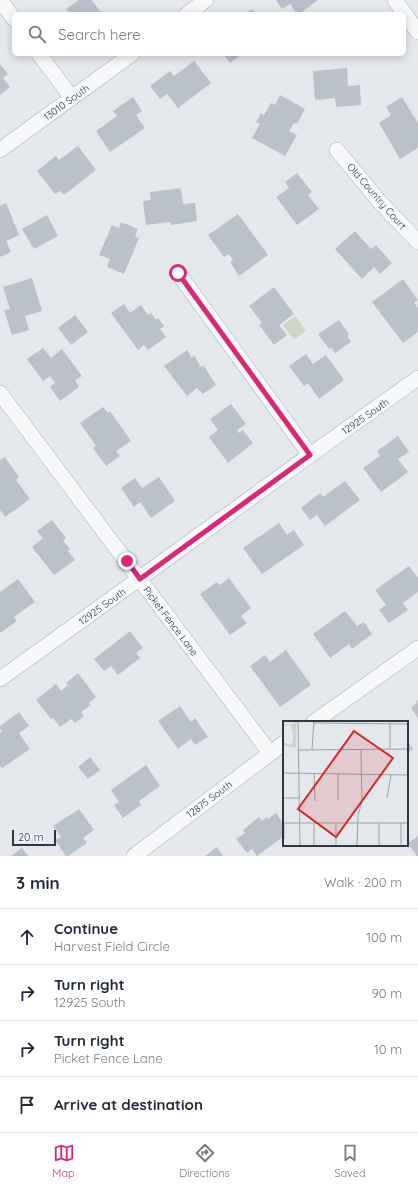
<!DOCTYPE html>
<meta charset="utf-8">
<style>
body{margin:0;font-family:Quicksand,sans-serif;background:#f2f2f3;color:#1f2937}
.scale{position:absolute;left:12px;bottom:10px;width:44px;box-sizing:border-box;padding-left:4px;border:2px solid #2b3745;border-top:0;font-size:11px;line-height:14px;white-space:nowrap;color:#2b3745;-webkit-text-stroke:3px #f4f6f9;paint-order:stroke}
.stop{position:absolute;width:12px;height:12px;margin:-9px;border:3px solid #db2777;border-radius:50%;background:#fff}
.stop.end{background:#db2777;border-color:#fff;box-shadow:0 1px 4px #0008}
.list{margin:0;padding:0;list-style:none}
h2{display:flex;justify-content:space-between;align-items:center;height:52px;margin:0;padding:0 16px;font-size:17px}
h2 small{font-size:13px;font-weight:400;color:#747a83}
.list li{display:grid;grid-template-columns:26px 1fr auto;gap:12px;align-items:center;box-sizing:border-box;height:56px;padding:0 16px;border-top:1px solid #e0e1e3}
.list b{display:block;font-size:15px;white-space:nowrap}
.list p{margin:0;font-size:13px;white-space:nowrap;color:#747a83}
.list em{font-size:13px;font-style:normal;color:#747a83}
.icon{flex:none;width:22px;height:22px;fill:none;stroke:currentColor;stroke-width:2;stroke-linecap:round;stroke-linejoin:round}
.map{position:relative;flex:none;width:418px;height:856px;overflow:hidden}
.search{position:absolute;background:#fff;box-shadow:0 2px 10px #0003;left:12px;right:12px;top:12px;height:44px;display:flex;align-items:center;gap:10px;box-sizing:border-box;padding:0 14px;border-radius:6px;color:#747a83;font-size:15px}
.sheet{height:276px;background:#fff}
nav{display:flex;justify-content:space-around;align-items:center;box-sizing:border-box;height:56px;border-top:1px solid #e0e1e3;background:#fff;font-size:11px;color:#747a83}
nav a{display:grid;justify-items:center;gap:2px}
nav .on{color:#db2777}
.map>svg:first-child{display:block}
.green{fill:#cbd6c5}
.building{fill:#bbc1ca}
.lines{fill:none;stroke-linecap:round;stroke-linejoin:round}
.minor-casing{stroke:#a9afb7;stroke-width:16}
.minor{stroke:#f7f8fa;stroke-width:15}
.route{stroke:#db2777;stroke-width:5}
.labels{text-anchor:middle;stroke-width:3;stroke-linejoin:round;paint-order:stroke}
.street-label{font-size:10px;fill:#2b3745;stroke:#f4f6f9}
.inset-road{fill:none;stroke:#9aa1a9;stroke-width:1}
.view{fill:#d62828;fill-opacity:0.15;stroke:#d62828;stroke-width:2}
.inset-edge{fill:none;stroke:#2b3745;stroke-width:2}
</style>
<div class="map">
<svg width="418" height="856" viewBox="0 0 418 856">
<rect width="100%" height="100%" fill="#e4e8ec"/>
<path class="green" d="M 295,316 L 306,331 L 294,340 L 283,325 Z"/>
<path class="building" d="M 79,0 L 92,0 L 102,14 L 70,14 L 66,9 Z
M 276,0 L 318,0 L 299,14 L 297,14 L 290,4 L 282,9 Z
M 252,9 L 256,14 L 245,14 Z
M 223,54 L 242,54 L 230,63 Z
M 194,61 L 211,83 L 178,108 L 167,94 L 160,99 L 150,86 L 170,71 L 174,76 Z
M 0,64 L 8,74 L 3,78 L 10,87 L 0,95 Z
M 347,68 L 348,86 L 360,85 L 361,105 L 336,107 L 335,98 L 315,100 L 313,71 Z
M 280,95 L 305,109 L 297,124 L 294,123 L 289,131 L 297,135 L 285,156 L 252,138 L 260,124 L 256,122 L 261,113 L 264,115 L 271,103 L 275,105 Z
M 133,97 L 142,111 L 136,115 L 145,128 L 110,152 L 96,131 L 117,116 L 113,111 Z
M 402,97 L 418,123 L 418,148 L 400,159 L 379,123 L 391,115 L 386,107 Z
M 78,146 L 96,170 L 64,195 L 60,191 L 55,194 L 37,171 L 56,156 L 59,160 Z
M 297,173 L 312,192 L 308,195 L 319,209 L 297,225 L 276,197 L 289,188 L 285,182 Z
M 181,188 L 183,204 L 195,203 L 197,221 L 171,225 L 170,222 L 146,225 L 143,201 L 151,200 L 150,192 Z
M 6,203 L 19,235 L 6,241 L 11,252 L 0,257 L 0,206 Z
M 238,214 L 268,255 L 239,276 L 230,262 L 233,260 L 229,254 L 224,257 L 208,235 Z
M 47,215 L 58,236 L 34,249 L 22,229 Z
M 121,222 L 138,229 L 135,236 L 139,238 L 124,274 L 107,267 L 110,259 L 99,255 L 112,225 L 119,228 Z
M 355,231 L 371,249 L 376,245 L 392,263 L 380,274 L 374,267 L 362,279 L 335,249 Z
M 32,278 L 42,311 L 25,316 L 29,330 L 12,335 L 4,310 L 10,309 L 3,287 Z
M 403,279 L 418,300 L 414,302 L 418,308 L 418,332 L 403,343 L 372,302 Z
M 274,287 L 294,314 L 279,325 L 287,335 L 274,345 L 259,325 L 262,323 L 249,306 Z
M 124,304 L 130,313 L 141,305 L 148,315 L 151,313 L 156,320 L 158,318 L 164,326 L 160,329 L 166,337 L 148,350 L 144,345 L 138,350 L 111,313 Z
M 75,315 L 88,332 L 71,345 L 58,328 Z
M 339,320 L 349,334 L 347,336 L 351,342 L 335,353 L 332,348 L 329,349 L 318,334 Z
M 43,348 L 51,358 L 62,349 L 82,376 L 75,380 L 79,387 L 60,401 L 50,387 L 55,383 L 50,376 L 43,381 L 27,359 Z
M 187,350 L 192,358 L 194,355 L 201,367 L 204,366 L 216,385 L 203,394 L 197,388 L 187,396 L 164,366 Z
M 306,354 L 313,364 L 326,355 L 344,380 L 319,399 L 308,383 L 304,386 L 289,366 Z
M 231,404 L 246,424 L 237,430 L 239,433 L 243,430 L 253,443 L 228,463 L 209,437 L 218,430 L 210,419 Z
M 103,407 L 108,413 L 110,411 L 131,441 L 116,451 L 120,456 L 106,466 L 93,448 L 96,446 L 80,423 Z
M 398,436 L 409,452 L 398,459 L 408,472 L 381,492 L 363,468 L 380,456 L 377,451 Z
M 5,457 L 19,477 L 16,480 L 30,499 L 5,517 L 0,510 L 0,460 Z
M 159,477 L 175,501 L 151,518 L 140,502 L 134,507 L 121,488 L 135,478 L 142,488 Z
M 345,481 L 360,500 L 325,526 L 317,515 L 310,520 L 301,508 L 320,493 L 323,497 Z
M 52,520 L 66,538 L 63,541 L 70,549 L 68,551 L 75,560 L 54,575 L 32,547 L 43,538 L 37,531 Z
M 279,523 L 287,535 L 294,530 L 304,545 L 262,574 L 243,548 Z
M 409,566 L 418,578 L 418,592 L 403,603 L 408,610 L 389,623 L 379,610 L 386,605 L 375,590 Z
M 229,578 L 251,608 L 241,616 L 247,623 L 230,635 L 200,594 L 217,582 L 220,585 Z
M 18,579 L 35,602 L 14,617 L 17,621 L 0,633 L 0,592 Z
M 345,611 L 357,626 L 364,622 L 372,634 L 352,649 L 349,644 L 330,658 L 313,634 Z
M 130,631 L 143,648 L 136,653 L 140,658 L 118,675 L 111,666 L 104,671 L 94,659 Z
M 286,650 L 311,685 L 280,707 L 250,666 L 265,655 L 270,662 Z
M 78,673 L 96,697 L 89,703 L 91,705 L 81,712 L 84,716 L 75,723 L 71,719 L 60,727 L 53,718 L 51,719 L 36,700 L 56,684 L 61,691 L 68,685 L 66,683 Z
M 418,700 L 418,718 L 411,708 L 417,703 L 416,701 Z
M 180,706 L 191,722 L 195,718 L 208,737 L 195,745 L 191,739 L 178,749 L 158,721 Z
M 19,712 L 29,726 L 19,733 L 30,749 L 2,768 L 0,766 L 0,733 L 2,732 L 0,728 L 0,726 Z
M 407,741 L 413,749 L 407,753 Z
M 90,757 L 100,770 L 88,779 L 78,767 Z
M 146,765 L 160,786 L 139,801 L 141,805 L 123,818 L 114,805 L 119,802 L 111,790 Z
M 79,809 L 94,830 L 83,838 L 87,843 L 68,856 L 66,856 L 55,840 L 61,837 L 53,826 Z
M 276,813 L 284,825 L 284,836 L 257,856 L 252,849 L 247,853 L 236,839 L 245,833 L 243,830 L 259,817 L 262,821 L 267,817 L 268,819 Z
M 418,836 L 418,856 L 417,856 L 408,843 Z
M 217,847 L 223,856 L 205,856 Z
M 22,848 L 28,856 L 11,856 Z"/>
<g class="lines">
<defs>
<path id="minor" d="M 0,0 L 14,19
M 395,0 L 418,32
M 187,14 L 206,0
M 39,54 L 72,98
M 0,150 L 132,54
M 337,150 L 379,201 L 418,242
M 178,273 L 310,455
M 0,393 L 270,753
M 0,679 C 140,579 278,477 418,378
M 314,722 L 418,648
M 134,856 L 284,743"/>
</defs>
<use href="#minor" class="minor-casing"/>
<use href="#minor" class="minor"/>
</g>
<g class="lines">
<path class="route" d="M 127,561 L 140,579 L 310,455 L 178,273"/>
</g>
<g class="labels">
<g class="street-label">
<text transform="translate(66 102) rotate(-36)" y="4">13010 South</text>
<text transform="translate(377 196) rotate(49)" y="4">Old Country Court</text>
<text transform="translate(365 416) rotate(-35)" y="4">12925 South</text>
<text transform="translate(102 606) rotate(-36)" y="4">12925 South</text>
<text transform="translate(171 621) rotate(53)" y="4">Picket Fence Lane</text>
<text transform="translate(209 799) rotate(-37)" y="4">12875 South</text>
</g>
</g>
<g transform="translate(283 721)">
<rect width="125" height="125" fill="#e4e8ec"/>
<path d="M 13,0 L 13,27 L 0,24 L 0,21 L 7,24 L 10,21 L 10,12 L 8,4 L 5,4 L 0,5 L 0,12 L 0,3 L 10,3 Z" fill="#cbd6c5"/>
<path class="inset-road" d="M 15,0 L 17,125M 107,0 L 107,28M 30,2 L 125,3M 29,28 L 31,0M 16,29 L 125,28M 0,52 L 125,54M 31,53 L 32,80M 0,77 L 17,77M 104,77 L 108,54M 55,79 L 55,53M 0,102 L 125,102M 1,102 L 1,118M 53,102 L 53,125M 96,102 L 96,125M 118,102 L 118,125M 31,125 L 31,102M 74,125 L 75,94 L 79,81 L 78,29"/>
<path class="view" d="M 71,10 L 110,37 L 53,116 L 15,88 Z"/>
<rect width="125" height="125" class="inset-edge"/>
</g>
</svg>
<div class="scale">20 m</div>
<div class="stop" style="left:178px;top:273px"></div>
<div class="stop end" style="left:127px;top:561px"></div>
<div class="search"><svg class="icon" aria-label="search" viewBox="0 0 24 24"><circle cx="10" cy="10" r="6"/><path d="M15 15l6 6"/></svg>Search here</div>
</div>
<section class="sheet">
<h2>3 min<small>Walk · 200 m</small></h2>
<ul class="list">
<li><svg class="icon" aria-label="ahead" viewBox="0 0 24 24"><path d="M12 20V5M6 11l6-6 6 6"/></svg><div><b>Continue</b><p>Harvest Field Circle</p></div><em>100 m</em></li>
<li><svg class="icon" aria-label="right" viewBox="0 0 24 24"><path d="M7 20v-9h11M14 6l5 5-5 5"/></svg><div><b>Turn right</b><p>12925 South</p></div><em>90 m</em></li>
<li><svg class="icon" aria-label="right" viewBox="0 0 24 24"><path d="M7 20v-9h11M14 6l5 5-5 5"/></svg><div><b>Turn right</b><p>Picket Fence Lane</p></div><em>10 m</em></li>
<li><svg class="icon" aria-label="arrive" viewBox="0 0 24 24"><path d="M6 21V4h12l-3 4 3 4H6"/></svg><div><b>Arrive at destination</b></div></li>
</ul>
</section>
<nav>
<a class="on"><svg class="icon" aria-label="map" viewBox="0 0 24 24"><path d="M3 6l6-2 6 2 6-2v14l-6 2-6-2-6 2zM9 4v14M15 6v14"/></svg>Map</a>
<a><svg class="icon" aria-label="directions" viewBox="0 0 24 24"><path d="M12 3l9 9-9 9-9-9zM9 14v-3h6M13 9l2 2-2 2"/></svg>Directions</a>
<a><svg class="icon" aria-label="saved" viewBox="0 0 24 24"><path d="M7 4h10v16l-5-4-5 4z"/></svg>Saved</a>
</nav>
